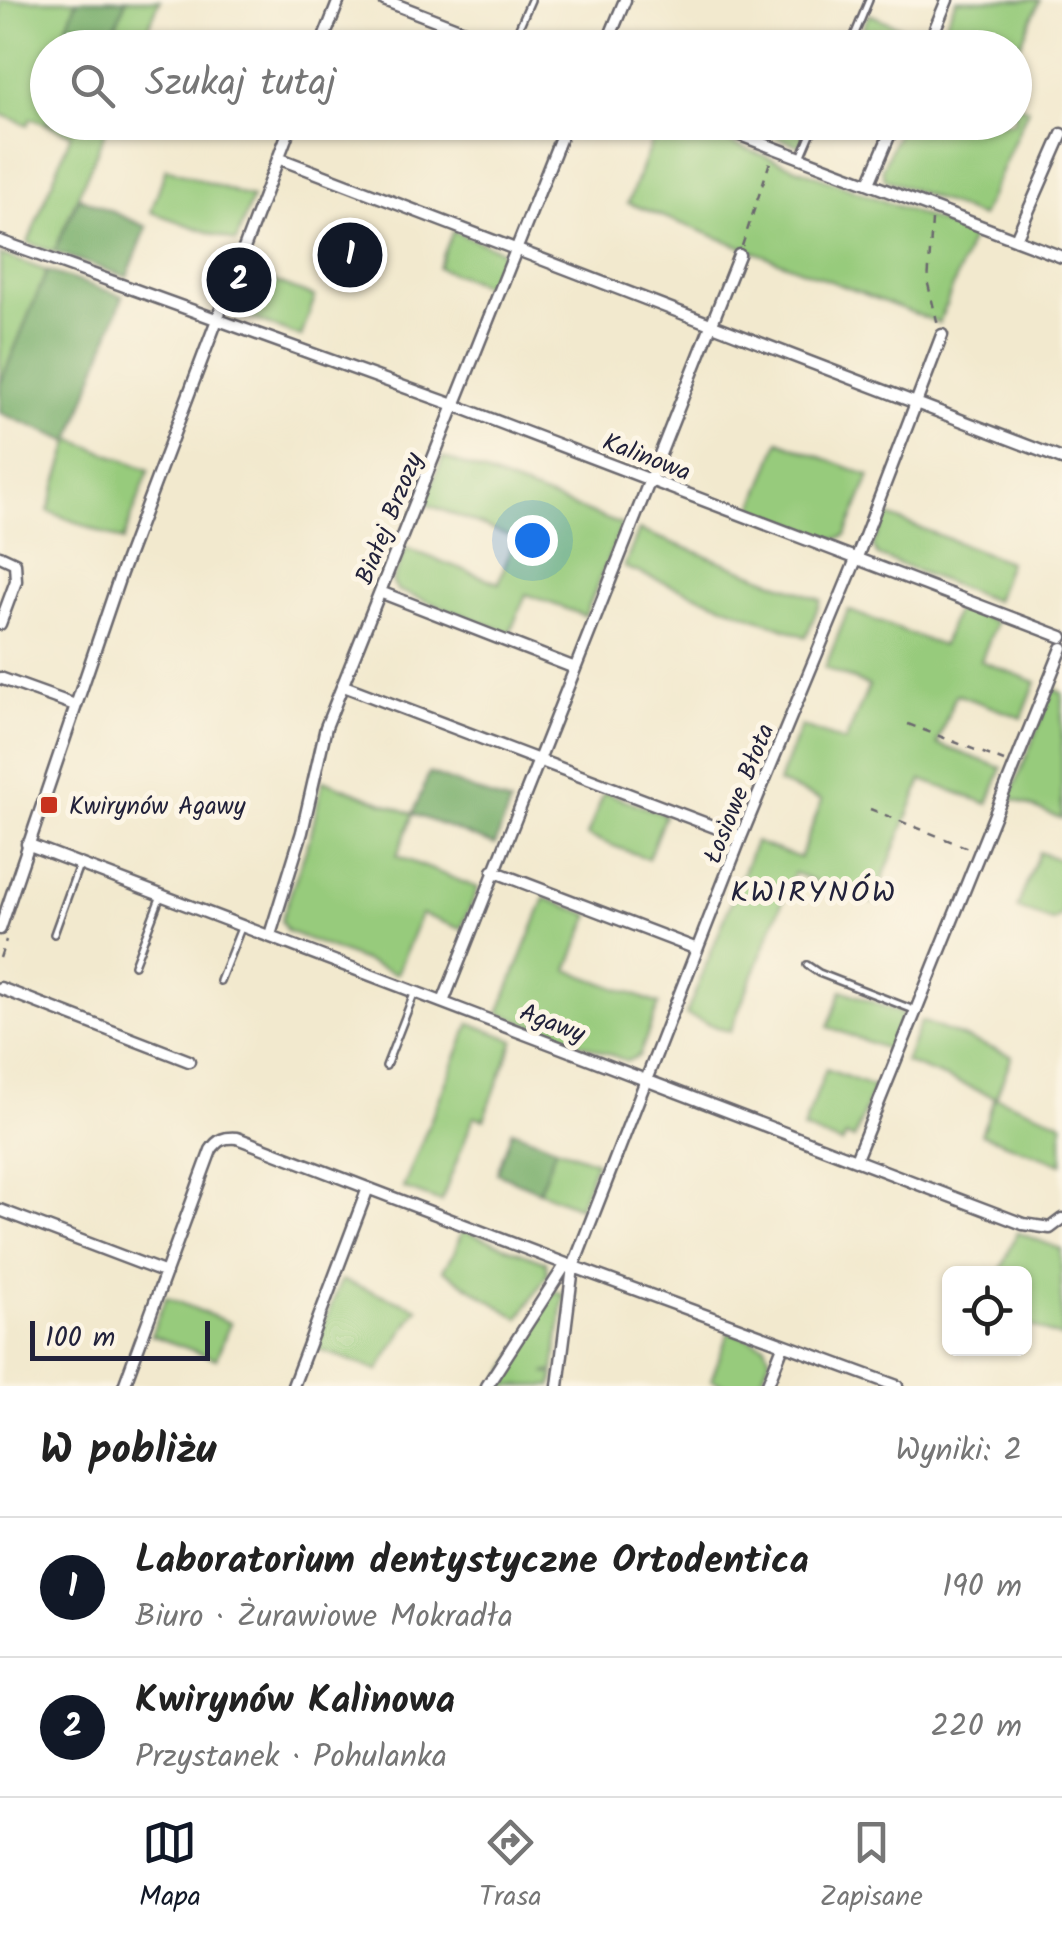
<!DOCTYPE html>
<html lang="pl">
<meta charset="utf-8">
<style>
body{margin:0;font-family:Kalam,sans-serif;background:#f6f6f6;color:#222}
.controls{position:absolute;right:30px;bottom:30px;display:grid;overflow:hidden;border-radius:15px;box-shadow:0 2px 8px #0004}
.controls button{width:90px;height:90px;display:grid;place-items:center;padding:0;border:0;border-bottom:2px solid #e0e0e0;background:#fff;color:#222;font:50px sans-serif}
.scale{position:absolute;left:30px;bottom:25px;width:180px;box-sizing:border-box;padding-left:10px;border:5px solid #22223b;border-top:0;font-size:28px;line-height:35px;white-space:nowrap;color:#22223b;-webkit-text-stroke:8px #fcf5e5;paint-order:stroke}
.you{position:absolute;left:532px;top:540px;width:35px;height:35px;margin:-25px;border:8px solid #fff;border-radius:50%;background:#1a73e8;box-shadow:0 0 0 15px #1a73e833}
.badge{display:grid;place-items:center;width:65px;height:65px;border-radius:50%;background:#111827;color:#fff;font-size:32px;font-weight:700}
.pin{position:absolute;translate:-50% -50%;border:5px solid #fff;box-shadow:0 2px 10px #0006}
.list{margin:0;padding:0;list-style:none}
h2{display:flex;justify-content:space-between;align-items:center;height:130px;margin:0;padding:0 40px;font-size:42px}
h2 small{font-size:32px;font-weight:400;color:#767676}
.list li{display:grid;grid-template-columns:65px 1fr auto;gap:30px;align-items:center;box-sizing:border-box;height:140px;padding:0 40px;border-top:2px solid #e0e0e0}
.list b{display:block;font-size:38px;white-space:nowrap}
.list p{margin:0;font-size:32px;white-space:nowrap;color:#767676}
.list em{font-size:32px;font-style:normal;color:#767676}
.icon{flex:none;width:55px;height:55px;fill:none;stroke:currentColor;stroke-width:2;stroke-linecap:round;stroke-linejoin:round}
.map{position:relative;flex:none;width:1062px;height:1386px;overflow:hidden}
.search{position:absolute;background:#fff;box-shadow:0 2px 8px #0004;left:30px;right:30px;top:30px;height:110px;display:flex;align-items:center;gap:25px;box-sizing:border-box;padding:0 35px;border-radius:55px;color:#767676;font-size:38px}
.sheet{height:410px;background:#fff}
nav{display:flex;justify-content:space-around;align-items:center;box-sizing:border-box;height:140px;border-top:2px solid #e0e0e0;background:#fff;font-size:28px;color:#767676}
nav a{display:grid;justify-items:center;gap:5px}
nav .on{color:#111827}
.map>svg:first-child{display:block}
.green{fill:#97cb7c;stroke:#5c765c;stroke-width:2.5}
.forest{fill:#79af6c;stroke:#4e6854;stroke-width:2.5}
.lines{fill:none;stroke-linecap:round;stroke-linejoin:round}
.lane-casing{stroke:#6b686e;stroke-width:10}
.street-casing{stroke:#6b686e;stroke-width:15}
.path{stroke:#6b686e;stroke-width:2.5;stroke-dasharray:8 8;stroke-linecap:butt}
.lane{stroke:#fff;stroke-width:5}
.street{stroke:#fff;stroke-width:10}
.poi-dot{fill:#c8321e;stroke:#fcf5e5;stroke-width:4}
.labels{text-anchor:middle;stroke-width:10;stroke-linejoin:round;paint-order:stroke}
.street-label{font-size:25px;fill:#22223b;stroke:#fcf5e5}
.poi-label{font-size:25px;fill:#22223b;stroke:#fcf5e5;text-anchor:start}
.quarter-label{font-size:30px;letter-spacing:2.5px;fill:#22223b;stroke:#fcf5e5}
</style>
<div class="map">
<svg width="1062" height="1386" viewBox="0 0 1062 1386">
<rect width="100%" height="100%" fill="#fcf5e5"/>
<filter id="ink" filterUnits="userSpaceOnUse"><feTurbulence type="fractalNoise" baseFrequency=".01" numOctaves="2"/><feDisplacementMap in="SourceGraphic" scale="20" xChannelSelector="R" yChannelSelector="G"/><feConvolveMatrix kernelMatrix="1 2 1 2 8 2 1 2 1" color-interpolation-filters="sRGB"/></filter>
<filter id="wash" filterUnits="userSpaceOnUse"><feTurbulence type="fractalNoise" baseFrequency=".0048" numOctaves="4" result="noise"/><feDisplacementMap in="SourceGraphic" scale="40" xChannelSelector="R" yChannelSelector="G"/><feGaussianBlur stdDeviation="2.25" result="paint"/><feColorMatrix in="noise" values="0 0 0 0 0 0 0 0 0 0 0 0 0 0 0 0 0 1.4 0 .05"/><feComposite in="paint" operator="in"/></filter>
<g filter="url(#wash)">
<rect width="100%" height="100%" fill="#f2e9ce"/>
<path class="green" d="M 0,0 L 77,0 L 59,47 L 48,48 L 48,122 L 109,123 L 54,252 L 28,243 L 71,134 L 31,118 L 28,125 L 0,114 Z
M 126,0 L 160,0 L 140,47 L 107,48 Z
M 956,0 L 1040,0 L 1015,57 L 1014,48 L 935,47 Z
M 869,14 L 922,36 L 917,47 L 855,47 Z
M 1015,103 L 1028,109 L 981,217 L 885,179 L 882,169 L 902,123 L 1014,122 Z
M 659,123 L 678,123 L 973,235 L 939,323 L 628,203 Z
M 739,123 L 811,123 L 800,146 Z
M 166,168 L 252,198 L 236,242 L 151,212 Z
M 453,231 L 500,250 L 504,256 L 491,288 L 438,268 Z
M 0,254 L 47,271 L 0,384 Z
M 247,271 L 315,297 L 301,337 L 241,314 L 235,303 Z
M 71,439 L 149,470 L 123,541 L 48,511 Z
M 779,441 L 870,476 L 846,535 L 835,540 L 753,509 Z
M 443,457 L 622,525 L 585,616 L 526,594 L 510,633 L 397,590 L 392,582 L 406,548 L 499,583 L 514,538 L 424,503 Z
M 886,515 L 1009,562 L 995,601 L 878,556 L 873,546 Z
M 639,530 L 821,600 L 806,637 L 624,567 Z
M 957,607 L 996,622 L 981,661 L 1036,682 L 1022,718 L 956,694 L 937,744 L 1002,768 L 988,804 L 922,780 L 873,903 L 794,873 L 730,1032 L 686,1015 L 755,842 L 800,858 L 822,800 L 778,783 L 801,726 L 845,742 L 869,686 L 825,668 L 848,610 L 942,646 Z
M 1053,689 L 1062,693 L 1062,819 L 1010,798 Z
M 323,780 L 413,814 L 397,856 L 478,888 L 461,929 L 421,914 L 397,974 L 287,931 L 281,921 L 311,834 Z
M 604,792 L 665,815 L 648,859 L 587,836 Z
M 1039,852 L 1062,861 L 1062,915 L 1053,921 L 1017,908 Z
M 545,898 L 590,915 L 568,970 L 659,1004 L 639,1056 L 627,1061 L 499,1013 Z
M 842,990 L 903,1014 L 889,1050 L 828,1027 Z
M 921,1021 L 1012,1056 L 996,1097 L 1062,1122 L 1062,1164 L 981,1134 L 995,1097 L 905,1062 Z
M 470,1023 L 514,1040 L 484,1119 L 474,1116 L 441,1202 L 403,1188 Z
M 826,1069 L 874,1087 L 854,1139 L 846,1136 L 842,1144 L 803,1129 Z
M 556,1147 L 596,1162 L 579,1207 L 539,1191 Z
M 462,1230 L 546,1262 L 548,1273 L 519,1319 L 443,1270 L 455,1251 Z
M 1017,1232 L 1061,1249 L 1062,1338 L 1025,1324 L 1024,1274 L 1000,1273 Z
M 341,1280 L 418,1308 L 378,1371 L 315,1348 Z
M 555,1291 L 564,1294 L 554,1371 L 545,1373 L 554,1374 L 552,1386 L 496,1386 Z
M 166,1297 L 230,1323 L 216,1359 L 151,1335 Z
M 729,1331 L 765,1345 L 770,1358 L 759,1386 L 726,1386 L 711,1380 Z"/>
<path class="forest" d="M 77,0 L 126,0 L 107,47 L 59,47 Z
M 79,197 L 147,227 L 127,277 L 54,252 Z
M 47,271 L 123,296 L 70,442 L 0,413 L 0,384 Z
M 429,773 L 510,804 L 495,845 L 413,814 Z
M 512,1130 L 556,1147 L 539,1191 L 497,1173 Z"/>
</g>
<g filter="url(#ink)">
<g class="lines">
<defs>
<path id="lane" d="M 510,48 L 531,0
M 849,48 L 869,0
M 802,155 L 816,122
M 54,934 L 79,865
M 134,965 L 160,898
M 807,965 L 819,973 L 914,1010
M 220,981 L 241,928
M 386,1066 L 414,994"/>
<path id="street" d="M 384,0 L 508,48
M 320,48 L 339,0
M 605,48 L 625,0
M 927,48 L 947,0
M 706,122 L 1062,257
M 278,158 L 1062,459
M 869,183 L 895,122
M 1016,239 L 1062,134
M 0,241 L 454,405 L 1062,637
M 0,556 L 15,563 L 16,581 L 0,624
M 380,592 L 575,668
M 0,678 L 75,705
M 344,686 L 741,837
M 27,844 L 1023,1224 L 1050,1228 L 1062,1219
M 493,871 L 697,949
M 0,929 L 121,573 L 292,122
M 270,935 L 302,832 L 326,727 L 567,122
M 0,988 L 189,1061
M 443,1002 L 739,255
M 856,1159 L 1062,648
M 0,1210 L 166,1273
M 124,1386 L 211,1150 C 218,1139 225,1137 237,1138 L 566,1264 L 897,1386
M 293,1386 L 368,1188
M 487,1386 L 566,1264
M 558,1386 L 573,1267 L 741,837 L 857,557 L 942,335
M 767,1386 L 783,1346"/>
</defs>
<use href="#lane" class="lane-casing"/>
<use href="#street" class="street-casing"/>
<path class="path" d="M 932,220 L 928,284 L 938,325
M 742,246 L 771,159
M 908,724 L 1004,761
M 870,809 L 968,848
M 0,958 L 6,940"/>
<use href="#lane" class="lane"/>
<use href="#street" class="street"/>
</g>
</g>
<rect class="poi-dot" x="39" y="795" width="20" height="20" rx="5"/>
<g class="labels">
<g class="street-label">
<text transform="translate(647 456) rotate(21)" y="9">Kalinowa</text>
<text transform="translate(388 518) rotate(-68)" y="9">Białej Brzozy</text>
<text transform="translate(738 793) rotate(-68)" y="9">Łosiowe Błota</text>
<text transform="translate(553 1022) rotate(21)" y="9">Agawy</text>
</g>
<g class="poi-label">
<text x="69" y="814">Kwirynów Agawy</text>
</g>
<g class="quarter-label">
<text x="814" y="902">KWIRYNÓW</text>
</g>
</g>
</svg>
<div class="controls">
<button><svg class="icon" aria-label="locate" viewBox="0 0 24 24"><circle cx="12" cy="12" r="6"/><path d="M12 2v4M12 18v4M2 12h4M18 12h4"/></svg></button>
</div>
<div class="scale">100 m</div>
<div class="you"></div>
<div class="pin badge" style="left:350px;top:255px">1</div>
<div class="pin badge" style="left:239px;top:280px">2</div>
<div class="search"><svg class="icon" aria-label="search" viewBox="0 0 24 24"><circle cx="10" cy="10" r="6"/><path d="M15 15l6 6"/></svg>Szukaj tutaj</div>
</div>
<section class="sheet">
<h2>W pobliżu<small>Wyniki: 2</small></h2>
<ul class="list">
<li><span class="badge">1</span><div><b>Laboratorium dentystyczne Ortodentica</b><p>Biuro · Żurawiowe Mokradła</p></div><em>190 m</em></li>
<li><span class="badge">2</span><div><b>Kwirynów Kalinowa</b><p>Przystanek · Pohulanka</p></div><em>220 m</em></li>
</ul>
</section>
<nav>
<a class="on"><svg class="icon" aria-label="map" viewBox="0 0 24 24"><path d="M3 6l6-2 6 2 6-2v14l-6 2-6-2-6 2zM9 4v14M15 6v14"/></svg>Mapa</a>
<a><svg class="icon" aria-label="directions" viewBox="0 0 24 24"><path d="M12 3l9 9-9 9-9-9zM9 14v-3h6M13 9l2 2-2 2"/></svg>Trasa</a>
<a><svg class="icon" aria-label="saved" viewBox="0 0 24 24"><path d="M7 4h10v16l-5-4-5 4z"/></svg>Zapisane</a>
</nav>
